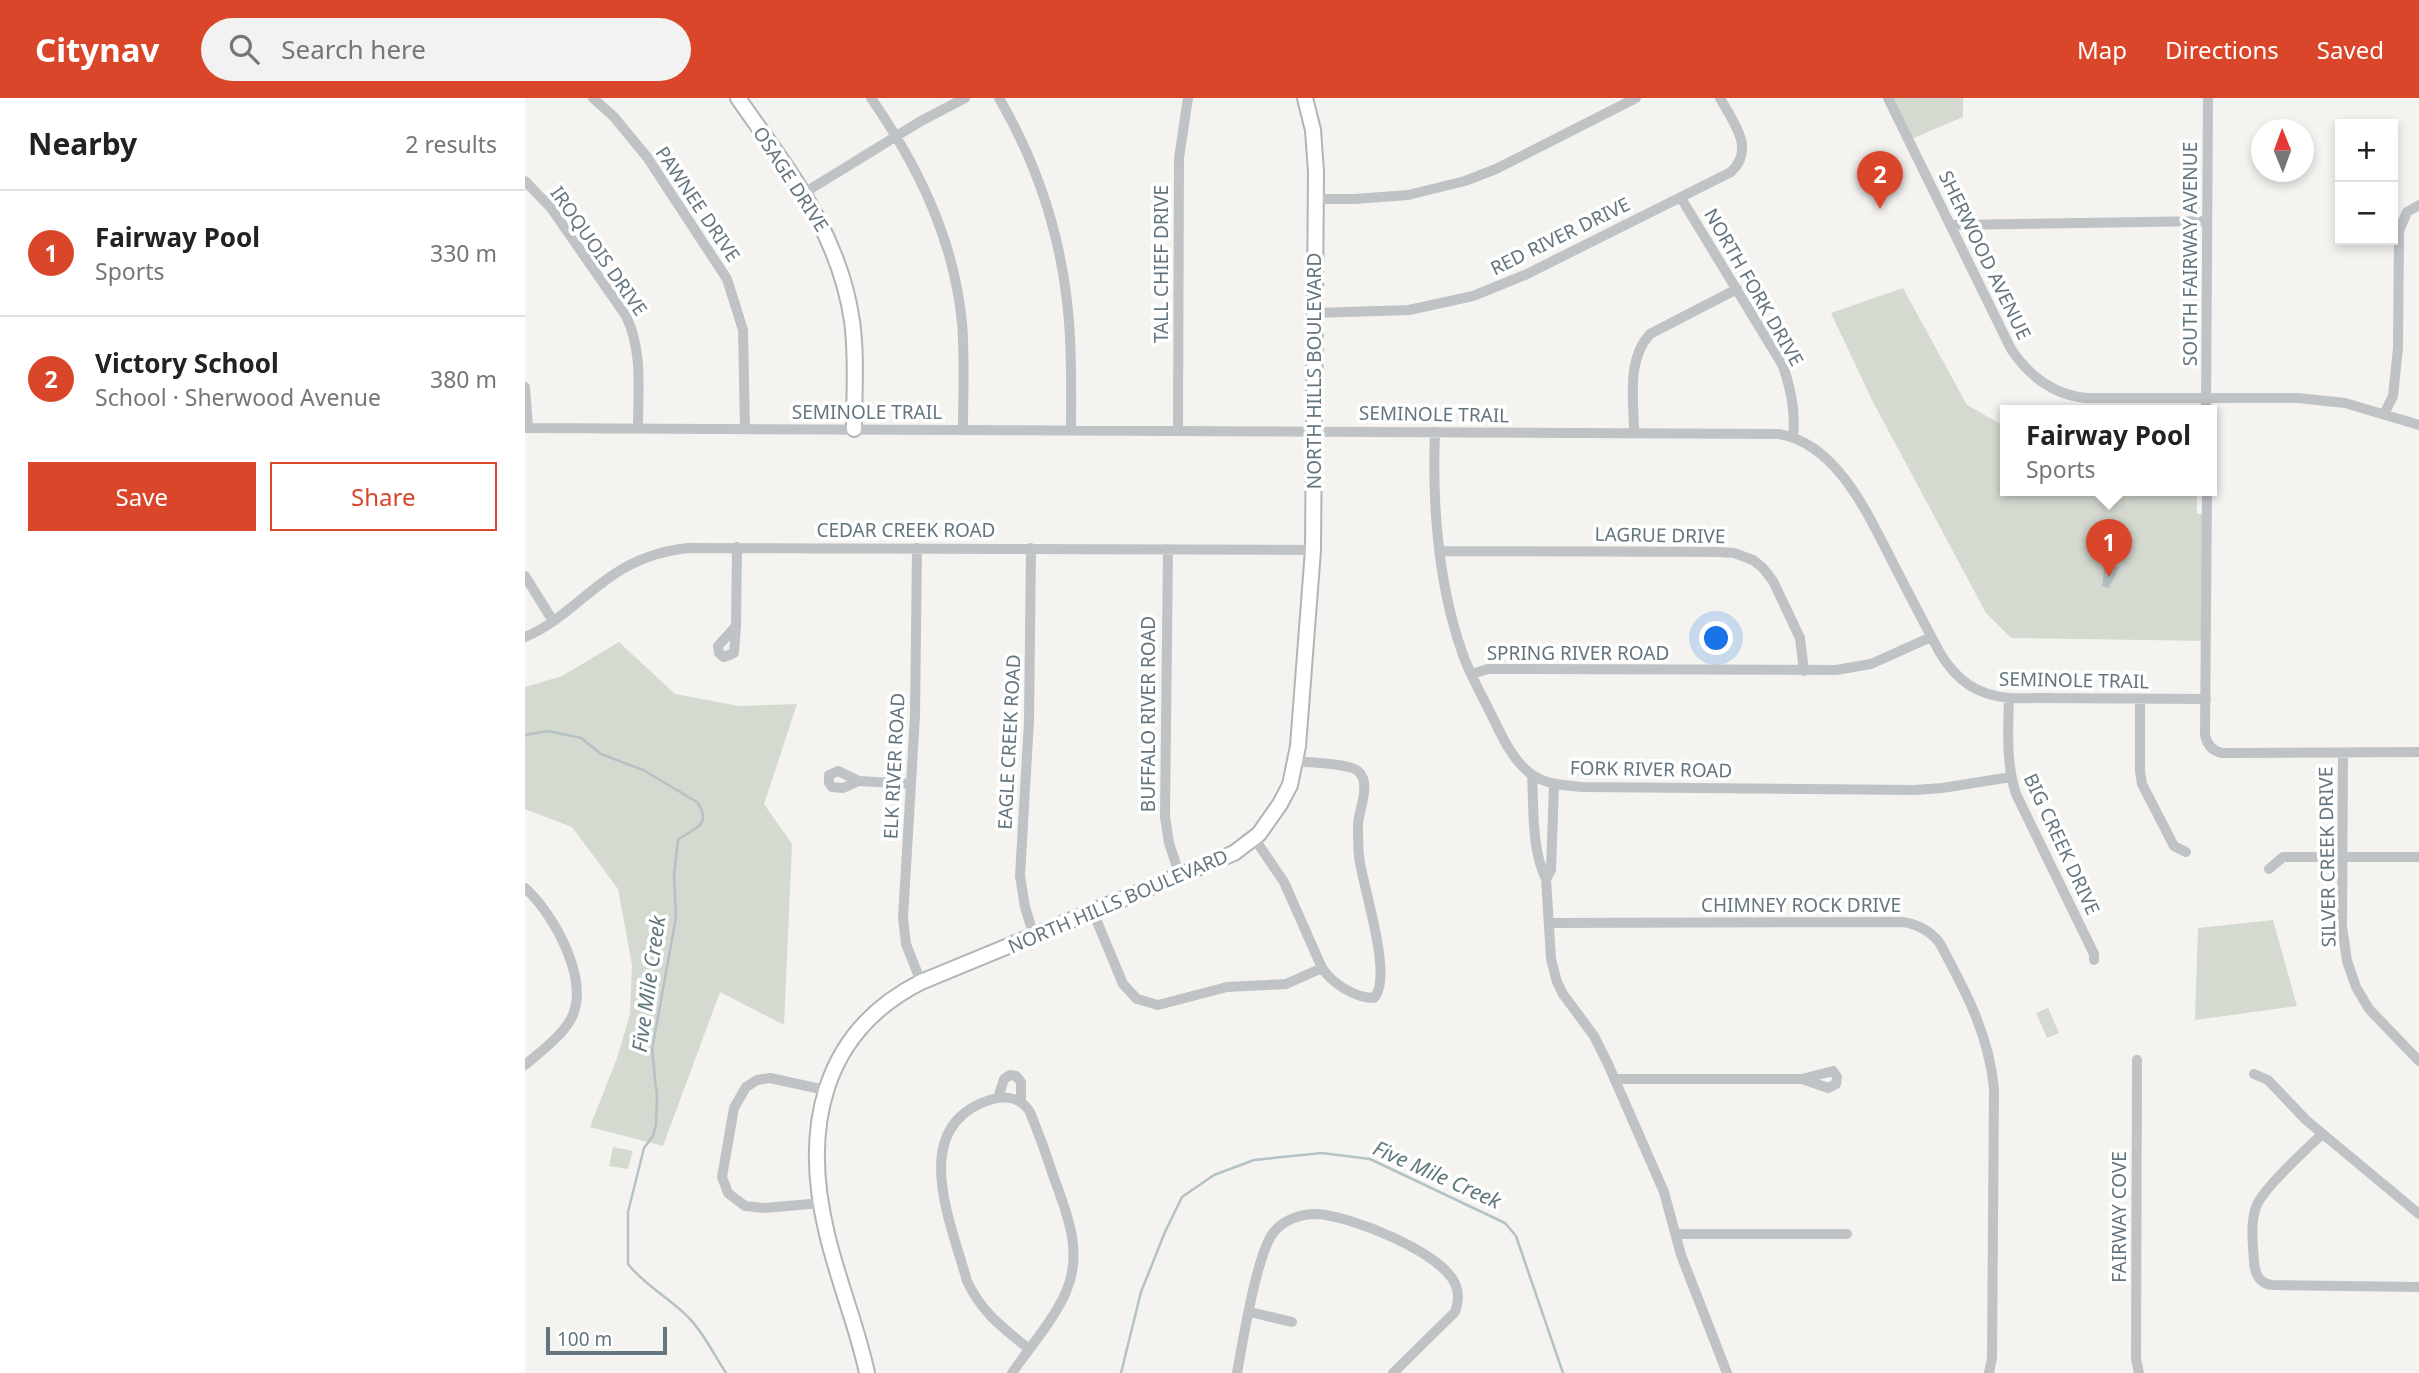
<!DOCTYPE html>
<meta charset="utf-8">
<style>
body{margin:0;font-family:"Noto Sans",sans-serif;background:#f2f2f2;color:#222}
.controls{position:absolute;right:21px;top:21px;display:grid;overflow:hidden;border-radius:0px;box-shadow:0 4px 10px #0003}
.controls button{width:63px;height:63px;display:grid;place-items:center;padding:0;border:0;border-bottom:2px solid #e0e0e0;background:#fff;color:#222;font:35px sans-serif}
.compass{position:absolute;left:1726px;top:21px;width:63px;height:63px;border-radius:50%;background:#fff;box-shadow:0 4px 10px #0003;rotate:359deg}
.scale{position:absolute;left:21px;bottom:18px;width:121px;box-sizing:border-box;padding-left:7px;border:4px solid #64757f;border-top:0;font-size:19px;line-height:24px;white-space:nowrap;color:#64757f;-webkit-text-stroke:5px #fff;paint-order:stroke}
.you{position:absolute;left:1192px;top:541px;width:24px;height:24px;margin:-18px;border:5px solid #fff;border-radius:50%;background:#1a73e8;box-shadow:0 0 0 10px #1a73e833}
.badge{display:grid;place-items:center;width:46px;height:46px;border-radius:50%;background:#da462a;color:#fff;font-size:23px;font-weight:700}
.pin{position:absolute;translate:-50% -58px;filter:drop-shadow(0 2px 4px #0008)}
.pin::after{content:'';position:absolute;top:37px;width:24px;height:21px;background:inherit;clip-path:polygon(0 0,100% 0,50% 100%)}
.popup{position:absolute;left:1475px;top:307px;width:217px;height:91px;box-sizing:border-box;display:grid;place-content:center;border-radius:0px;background:#fff;filter:drop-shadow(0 2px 5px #0005);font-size:23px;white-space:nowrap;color:#767676}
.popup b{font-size:26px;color:#222}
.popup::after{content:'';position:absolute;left:50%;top:100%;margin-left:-14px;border:14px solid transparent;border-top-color:#fff}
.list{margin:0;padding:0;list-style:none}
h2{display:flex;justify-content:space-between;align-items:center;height:91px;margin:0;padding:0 28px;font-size:30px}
h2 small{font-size:23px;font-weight:400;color:#767676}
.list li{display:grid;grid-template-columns:46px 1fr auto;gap:21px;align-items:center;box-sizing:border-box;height:126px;padding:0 28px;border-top:2px solid #e0e0e0}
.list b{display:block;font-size:26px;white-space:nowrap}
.list p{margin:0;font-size:23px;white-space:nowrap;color:#767676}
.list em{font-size:23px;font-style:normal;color:#767676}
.actions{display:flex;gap:14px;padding:21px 28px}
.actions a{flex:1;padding:16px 0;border:2px solid #da462a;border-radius:0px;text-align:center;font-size:24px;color:#da462a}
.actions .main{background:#da462a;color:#fff}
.icon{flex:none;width:38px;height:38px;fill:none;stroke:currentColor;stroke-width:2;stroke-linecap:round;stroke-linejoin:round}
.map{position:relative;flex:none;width:1894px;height:1275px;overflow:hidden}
header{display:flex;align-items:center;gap:42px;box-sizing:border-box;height:98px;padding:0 35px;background:#da462a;color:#fff}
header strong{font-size:33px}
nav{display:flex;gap:38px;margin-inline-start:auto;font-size:24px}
.search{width:490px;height:63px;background:#f2f2f2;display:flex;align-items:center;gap:18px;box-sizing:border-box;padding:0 24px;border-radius:38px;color:#767676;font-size:26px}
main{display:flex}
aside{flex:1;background:#fff}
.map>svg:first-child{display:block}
.green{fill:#d5dad1}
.water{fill:#b5c2c5}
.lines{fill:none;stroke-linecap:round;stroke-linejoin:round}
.stream{stroke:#b5c2c5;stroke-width:2.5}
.secondary-casing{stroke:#afb5b8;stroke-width:18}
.street{stroke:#bfc3c6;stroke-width:10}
.secondary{stroke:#fff;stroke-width:14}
.labels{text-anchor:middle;stroke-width:7;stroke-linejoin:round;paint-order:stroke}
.street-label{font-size:19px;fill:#64757f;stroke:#fff}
.water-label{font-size:21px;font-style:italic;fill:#5f777d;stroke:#fff}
</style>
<header>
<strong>Citynav</strong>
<div class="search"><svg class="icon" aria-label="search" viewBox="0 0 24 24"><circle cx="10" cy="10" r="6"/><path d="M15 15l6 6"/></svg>Search here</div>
<nav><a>Map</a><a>Directions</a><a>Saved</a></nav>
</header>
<main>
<aside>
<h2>Nearby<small>2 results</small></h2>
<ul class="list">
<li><span class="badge">1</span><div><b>Fairway Pool</b><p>Sports</p></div><em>330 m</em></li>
<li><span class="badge">2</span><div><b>Victory School</b><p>School · Sherwood Avenue</p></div><em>380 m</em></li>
</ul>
<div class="actions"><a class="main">Save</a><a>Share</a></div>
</aside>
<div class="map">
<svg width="1894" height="1275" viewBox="0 0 1894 1275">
<rect width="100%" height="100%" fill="#f4f3f0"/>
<path class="green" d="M 1365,0 L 1438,0 L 1438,19 L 1384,42 Z
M 1378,190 L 1442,307 L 1481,329 L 1481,393 L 1672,393 L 1672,416 L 1682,416 L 1681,543 L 1486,540 L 1461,515 L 1348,304 L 1306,215 Z
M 94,544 L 150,596 L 214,608 L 272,606 L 239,706 L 267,746 L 259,927 L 195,894 L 138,1048 L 65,1029 L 92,960 L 105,916 L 107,867 L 93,791 L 47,729 L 0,711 L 0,589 L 37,578 Z
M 1748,822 L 1772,908 L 1670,922 L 1673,830 Z
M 1523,910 L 1534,935 L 1522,940 L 1511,915 Z
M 88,1049 L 108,1053 L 103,1071 L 84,1068 Z"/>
<path class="water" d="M 1580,466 L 1594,469 L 1584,490 L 1577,488 Z"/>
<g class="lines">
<path class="stream" d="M 0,637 L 23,633 L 56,640 L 76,656 L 118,672 L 172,704 C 189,729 167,730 153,742 L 149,777 L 151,819 L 127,952 L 132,999 L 131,1027 L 128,1038 L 119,1050 L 103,1114 L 103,1166 C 120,1188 145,1200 164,1220 C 179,1235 189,1257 201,1275
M 596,1275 L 616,1194 L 640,1134 L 657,1099 L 689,1077 L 729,1062 L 797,1055 L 845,1061 L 980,1125 L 991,1138 L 1038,1275"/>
<defs>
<path id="secondary" d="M 213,0 C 263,72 314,134 327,223 C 332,259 329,296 329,331
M 342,1275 C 332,1228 313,1183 302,1136 C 277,1033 295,935 396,884 L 709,755 L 734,736 L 755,706 L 765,687 L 773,648 L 788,452 L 791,74 L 788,32 L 780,0"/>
</defs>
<use href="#secondary" class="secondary-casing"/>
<path class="street" d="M 68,0 L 89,19 L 122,59 L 202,181 L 218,232 L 220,331
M 346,0 C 393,68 429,141 437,225 C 440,260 438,296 438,331
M 474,0 C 514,69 538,145 544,224 C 547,260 546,296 546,332
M 1363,0 L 1486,251 C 1504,278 1528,297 1562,300 L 1773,300 L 1820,305 L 1894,327
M 0,83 L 26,110 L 101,218 C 118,253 113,292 113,330
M 279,95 L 396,23 L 440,0
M 1156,100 L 1258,268 C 1266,291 1271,314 1268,338
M 790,101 L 830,101 L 883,97 L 940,83 L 971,71 L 1111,0
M 1426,127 L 1682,123
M 789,215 L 884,212 L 948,198 L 1000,177 L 1206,74 C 1231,51 1208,24 1195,0
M 0,289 L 3,330
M 1681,313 L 1683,0
M 1859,316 L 1868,298 L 1873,250 L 1874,133 L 1882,114 L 1894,107
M 0,330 L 1254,336 C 1314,346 1345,421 1370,469 C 1385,498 1400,527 1415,555 C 1432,583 1452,597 1484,600 L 1681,601
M 653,333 L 654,60 L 663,0
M 910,334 C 907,404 913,484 936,551 C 943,573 955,594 965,614 C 976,636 986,661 1006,676 C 1022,687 1039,687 1057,689 L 1390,692 L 1417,690 L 1486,679
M 1109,335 C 1109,302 1101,262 1125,236 L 1212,191
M 1682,393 L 1680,637 C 1682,647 1687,653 1697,655 L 1894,654
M 392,450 L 390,618 L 378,820 L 381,846 L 396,884
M 506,450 L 504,623 L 495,778 L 500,809 L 509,838
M 643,451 L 640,719 L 644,745 L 655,778
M 916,453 L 1193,454 L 1209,455 L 1228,462 L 1238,470 L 1248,483 L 1275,540 L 1279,573
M 0,478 L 28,523
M 211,528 L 209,555 L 199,559 L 194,555 L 193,548 Z
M 211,528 L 212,449
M 0,539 C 34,525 58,497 88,477 C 111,461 136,453 163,450 L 788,452
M 947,576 L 963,571 L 1311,572 L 1346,566 L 1406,539
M 1484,600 C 1483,633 1481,665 1491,696 L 1569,856 L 1569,862
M 1615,601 L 1615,673 L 1617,686 L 1649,748 L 1661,754
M 1818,655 L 1817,828 L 1822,863 L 1831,889 L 1844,911 L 1894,963
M 313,673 L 334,683 L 318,690 L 307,689 L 304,685 L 304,677 Z
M 1007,677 C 1009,710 1006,750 1021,781 L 1026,861 L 1032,884 L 1038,896 L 1069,938 L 1083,966 L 1139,1094 L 1156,1157 L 1202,1275
M 334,683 L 386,686
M 729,740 L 759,784 L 797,870
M 1744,771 L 1758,759 L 1894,759
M 1021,781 L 1026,772 L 1029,687
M 0,790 C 29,816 66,883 46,921 C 36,939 15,954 0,967
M 568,814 L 598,886 L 612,901 L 633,907 L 702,889 L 761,886 L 797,870 C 808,886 830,900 849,900 C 869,878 837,788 834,758 C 833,748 833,737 833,726 C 834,712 846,686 834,674 C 826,665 785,665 771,663
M 1025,825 L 1377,824 C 1393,826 1404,832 1414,844 C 1440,892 1464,936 1469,991 L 1467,1260 L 1464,1275
M 1612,962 L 1611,1261 L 1614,1275
M 1729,976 L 1743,982 L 1781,1022 L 1894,1116
M 1090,981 L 1277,981 L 1308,973 L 1312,979 L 1311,986 L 1303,990 L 1277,981
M 473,1000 L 479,981 L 485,977 L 491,978 L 496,984 L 496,1004
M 1797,1036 C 1781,1052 1738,1090 1731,1109 C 1725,1126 1728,1147 1729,1164 C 1730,1176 1734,1186 1748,1187 L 1894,1189
M 297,1105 L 239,1110 L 220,1108 L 203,1095 L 197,1079 L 209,1010 L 221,989 L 232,982 L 245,980 L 300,992
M 1151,1136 L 1322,1136
M 725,1214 L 767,1224
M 487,1275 C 505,1249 528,1223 541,1194 C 558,1155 543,1118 529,1080 C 522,1058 514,1036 505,1014 C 497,1001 483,997 468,1001 C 381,1026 426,1124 442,1183 C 457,1215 477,1229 504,1251
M 712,1275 C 718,1243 731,1159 748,1135 C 758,1122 775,1116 791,1116 C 824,1117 920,1155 931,1188 C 934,1196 933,1206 930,1214 L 868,1275"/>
<use href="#secondary" class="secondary"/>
</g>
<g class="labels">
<g class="street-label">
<text transform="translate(266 81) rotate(57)" y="7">OSAGE DRIVE</text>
<text transform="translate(173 106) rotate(56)" y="7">PAWNEE DRIVE</text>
<text transform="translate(1035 138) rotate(-26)" y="7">RED RIVER DRIVE</text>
<text transform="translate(74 153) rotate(55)" y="7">IROQUOIS DRIVE</text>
<text transform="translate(1665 156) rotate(-90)" y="7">SOUTH FAIRWAY AVENUE</text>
<text transform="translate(1460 157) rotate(64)" y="7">SHERWOOD AVENUE</text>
<text transform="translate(636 166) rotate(-90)" y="7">TALL CHIEF DRIVE</text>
<text transform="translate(1229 189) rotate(60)" y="7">NORTH FORK DRIVE</text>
<text transform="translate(789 273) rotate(-90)" y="7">NORTH HILLS BOULEVARD</text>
<text x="342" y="321">SEMINOLE TRAIL</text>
<text transform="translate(909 316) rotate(1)" y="7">SEMINOLE TRAIL</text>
<text x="381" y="439">CEDAR CREEK ROAD</text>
<text transform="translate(1135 437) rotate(1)" y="7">LAGRUE DRIVE</text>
<text x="1053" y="562">SPRING RIVER ROAD</text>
<text transform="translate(1549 582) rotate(1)" y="7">SEMINOLE TRAIL</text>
<text transform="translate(623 616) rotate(-90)" y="7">BUFFALO RIVER ROAD</text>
<text transform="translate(484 644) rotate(-87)" y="7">EAGLE CREEK ROAD</text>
<text transform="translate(369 668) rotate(-87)" y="7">ELK RIVER ROAD</text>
<text transform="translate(1126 671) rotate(1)" y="7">FORK RIVER ROAD</text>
<text transform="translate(1537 746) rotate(65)" y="7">BIG CREEK DRIVE</text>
<text transform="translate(1802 759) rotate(-91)" y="7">SILVER CREEK DRIVE</text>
<text transform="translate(593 803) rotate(-23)" y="7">NORTH HILLS BOULEVARD</text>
<text x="1276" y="814">CHIMNEY ROCK DRIVE</text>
<text transform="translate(1594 1119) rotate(-90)" y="7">FAIRWAY COVE</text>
</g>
<g class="water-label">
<text transform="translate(124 886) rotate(-82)" y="7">Five Mile Creek</text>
<text transform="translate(912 1077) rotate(24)" y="7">Five Mile Creek</text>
</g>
</g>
</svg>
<div class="controls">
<button>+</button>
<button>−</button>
</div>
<svg class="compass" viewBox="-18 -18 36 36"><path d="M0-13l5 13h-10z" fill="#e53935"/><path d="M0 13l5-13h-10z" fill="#767676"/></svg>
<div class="scale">100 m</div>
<div class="you"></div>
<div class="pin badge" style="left:1584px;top:479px">1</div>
<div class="popup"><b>Fairway Pool</b>Sports</div>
<div class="pin badge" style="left:1355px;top:111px">2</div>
</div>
</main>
